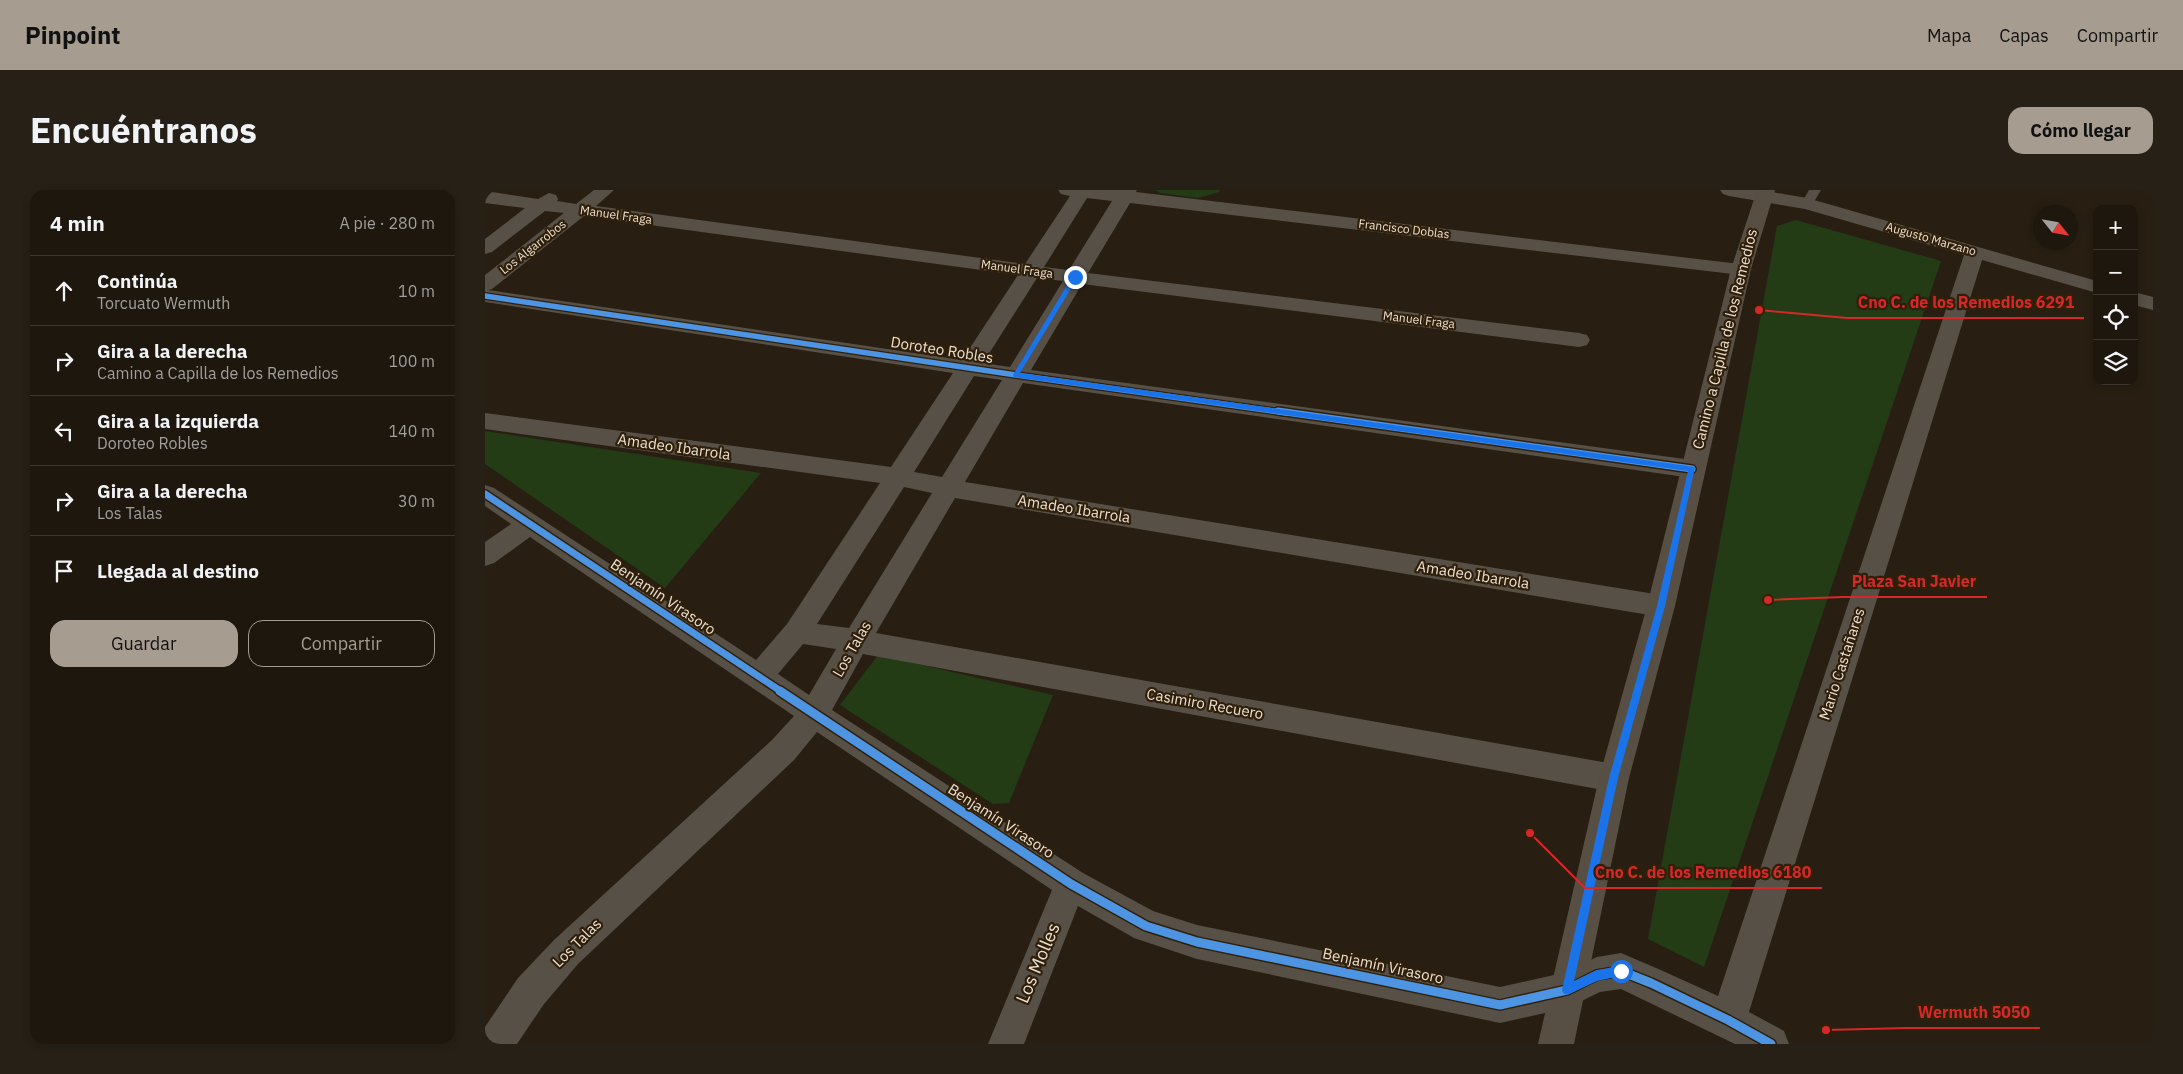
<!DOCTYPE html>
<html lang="es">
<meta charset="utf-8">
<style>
body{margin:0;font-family:"IBM Plex Sans",sans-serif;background:#262017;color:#f1f3f6}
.controls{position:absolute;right:15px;top:15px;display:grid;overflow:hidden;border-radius:10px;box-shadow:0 2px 8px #0003}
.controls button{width:45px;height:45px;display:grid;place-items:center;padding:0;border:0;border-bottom:1px solid #3c362e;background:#1e170e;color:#f1f3f6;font:25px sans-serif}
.compass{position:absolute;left:1548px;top:15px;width:45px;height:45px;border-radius:50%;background:#1e170e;box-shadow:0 2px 8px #0003;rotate:121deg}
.stop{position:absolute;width:15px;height:15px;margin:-11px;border:4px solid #1a73e8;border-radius:50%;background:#fff}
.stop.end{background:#1a73e8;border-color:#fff;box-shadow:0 1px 5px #0008}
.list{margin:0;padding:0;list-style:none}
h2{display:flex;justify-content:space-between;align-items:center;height:65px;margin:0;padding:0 20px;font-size:21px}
h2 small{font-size:16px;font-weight:400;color:#a19f9e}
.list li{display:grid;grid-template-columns:32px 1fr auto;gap:15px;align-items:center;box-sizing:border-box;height:70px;padding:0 20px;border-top:1px solid #3c362e}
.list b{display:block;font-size:19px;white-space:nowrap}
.list p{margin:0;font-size:16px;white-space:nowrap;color:#a19f9e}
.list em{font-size:16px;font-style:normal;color:#a19f9e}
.actions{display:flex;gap:10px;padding:15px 20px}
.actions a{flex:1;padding:11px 0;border:1px solid #a69c8f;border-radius:15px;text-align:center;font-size:18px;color:#a69c8f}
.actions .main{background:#a69c8f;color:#111}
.icon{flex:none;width:28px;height:28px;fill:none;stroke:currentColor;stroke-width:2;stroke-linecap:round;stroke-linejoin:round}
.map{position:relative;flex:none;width:1668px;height:854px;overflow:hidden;border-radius:15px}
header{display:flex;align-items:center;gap:30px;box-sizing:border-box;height:70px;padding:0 25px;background:#a69c8f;color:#111}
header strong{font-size:24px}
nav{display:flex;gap:28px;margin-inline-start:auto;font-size:18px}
.intro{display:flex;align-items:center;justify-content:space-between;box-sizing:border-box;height:120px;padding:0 30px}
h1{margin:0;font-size:35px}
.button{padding:12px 22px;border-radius:15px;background:#a69c8f;color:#111;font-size:18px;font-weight:700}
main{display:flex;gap:30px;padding:0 30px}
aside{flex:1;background:#1e170e;border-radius:15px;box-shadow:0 2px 8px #0003}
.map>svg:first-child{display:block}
.green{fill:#233c15}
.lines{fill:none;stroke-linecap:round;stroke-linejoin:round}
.service{fill:#575046;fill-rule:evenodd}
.minor{fill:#575046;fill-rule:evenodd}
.secondary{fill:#584f44;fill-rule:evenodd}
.cycleway-far2-casing{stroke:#30200a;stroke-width:8}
.cycleway-far1-casing{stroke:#30200a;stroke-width:10}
.cycleway-casing{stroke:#30200a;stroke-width:12}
.cycleway-far2{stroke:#4d94e3;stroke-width:5.5}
.cycleway-far1{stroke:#4d94e3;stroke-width:7}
.cycleway{stroke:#4d94e3;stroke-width:9}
.route{fill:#1a73e8}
.labels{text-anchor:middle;stroke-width:4.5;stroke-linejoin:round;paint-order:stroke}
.far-street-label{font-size:12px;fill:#eadfd2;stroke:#30200a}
.street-label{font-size:15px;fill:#eadfd2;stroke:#30200a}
.near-street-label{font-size:18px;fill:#eadfd2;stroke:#30200a}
.leader{fill:none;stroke:#d62828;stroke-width:2}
.callout-dot{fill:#d62828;stroke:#30200a;stroke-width:2}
.callout-label{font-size:16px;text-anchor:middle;font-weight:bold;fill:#d62828;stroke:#30200a;stroke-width:4.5;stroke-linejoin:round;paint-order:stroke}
</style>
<header>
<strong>Pinpoint</strong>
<nav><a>Mapa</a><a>Capas</a><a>Compartir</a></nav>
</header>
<div class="intro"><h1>Encuéntranos</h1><a class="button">Cómo llegar</a></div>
<main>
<aside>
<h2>4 min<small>A pie · 280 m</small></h2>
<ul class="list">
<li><svg class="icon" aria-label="ahead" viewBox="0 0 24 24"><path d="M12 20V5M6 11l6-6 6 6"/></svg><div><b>Continúa</b><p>Torcuato Wermuth</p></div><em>10 m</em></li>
<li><svg class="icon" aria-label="right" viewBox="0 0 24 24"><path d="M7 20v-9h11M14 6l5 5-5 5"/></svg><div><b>Gira a la derecha</b><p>Camino a Capilla de los Remedios</p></div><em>100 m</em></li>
<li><svg class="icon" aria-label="left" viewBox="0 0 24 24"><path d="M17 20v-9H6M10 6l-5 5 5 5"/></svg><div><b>Gira a la izquierda</b><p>Doroteo Robles</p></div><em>140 m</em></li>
<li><svg class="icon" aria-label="right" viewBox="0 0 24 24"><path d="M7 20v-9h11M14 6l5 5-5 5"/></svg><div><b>Gira a la derecha</b><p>Los Talas</p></div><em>30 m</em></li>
<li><svg class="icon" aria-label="arrive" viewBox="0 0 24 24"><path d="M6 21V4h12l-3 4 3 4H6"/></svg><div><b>Llegada al destino</b></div></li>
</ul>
<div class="actions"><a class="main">Guardar</a><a>Compartir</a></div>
</aside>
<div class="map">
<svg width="1668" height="854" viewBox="0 0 1668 854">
<rect width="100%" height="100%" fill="#281f12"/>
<path class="green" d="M 670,0 L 735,0 L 734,2 L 713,8 L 675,3 Z
M 1311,30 L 1456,71 L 1219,777 L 1163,749 L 1292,36 Z
M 0,241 L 276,283 L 180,398 L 0,274 Z
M 393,465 L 568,505 L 524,613 L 508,614 L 355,515 Z"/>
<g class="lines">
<path class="service" d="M 1324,0 L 1336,0 L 1326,17 L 1322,18 L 1316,14 Z"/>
<path class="minor" d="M 109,0 L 129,0 L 111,16 L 540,74 L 585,6 L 576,4 L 573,0 L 652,0 L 651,2 L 1263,75 L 1266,79 L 1263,83 L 1256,85 L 645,13 L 603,83 L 1094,143 L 1102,145 L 1105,150 L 1102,155 L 1094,157 L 597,94 L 546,180 L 1207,270 L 1216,273 L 1219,279 L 1216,285 L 1207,288 L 538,193 L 480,292 L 1176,405 L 1186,408 L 1190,416 L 1186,424 L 1176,427 L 470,308 L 391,443 L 1129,574 L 1140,578 L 1144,588 L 1140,598 L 1129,602 L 378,464 L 347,520 L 598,683 L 668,721 L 712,735 L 1015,797 L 1078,783 L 1112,767 L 1136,763 L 1178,781 L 1233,806 L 1479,65 L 1320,19 L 1244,6 L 1238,4 L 1235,0 L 1275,0 L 1322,8 L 1612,91 L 1612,103 L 1497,70 L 1264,822 L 1299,841 L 1304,854 L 1250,854 L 1136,799 L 1115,802 L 1082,818 L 1015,833 L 712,769 L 649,748 L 593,716 L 539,854 L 503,854 L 567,700 L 332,542 L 309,570 L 93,774 L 59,814 L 32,854 L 0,854 L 0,837 L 33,788 L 69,750 L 287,550 L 309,526 L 45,347 L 9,373 L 0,376 L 0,352 L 26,334 L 0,316 L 0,295 L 9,298 L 271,470 L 302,434 L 395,293 L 0,239 L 0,223 L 406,277 L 468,183 L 0,112 L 0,85 L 79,23 L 60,21 L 7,62 L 0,64 L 0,49 L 40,18 L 0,13 L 0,1 L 53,9 L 64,3 L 71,5 L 73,9 L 72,11 L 91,14 ZM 602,8 L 627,11 L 584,80 L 559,77 ZM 99,26 L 533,85 L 477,170 L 3,100 L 7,99 ZM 552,88 L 578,91 L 525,177 L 498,173 ZM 489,186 L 517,190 L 457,287 L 429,282 ZM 419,297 L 447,303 L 364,438 L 332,434 ZM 318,454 L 351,459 L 324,505 L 293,484 Z
M 1649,102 L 1668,107 L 1668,120 L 1649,115 Z"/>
<path class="secondary" d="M 1272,0 L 1290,0 L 1266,79 L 1190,416 L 1144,588 L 1089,854 L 1053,854 L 1114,588 L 1162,416 L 1246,79 Z"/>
<defs>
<path id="cycleway-far2" d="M 0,106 L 531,185 L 802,223"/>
<path id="cycleway-far1" d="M 793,221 L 1207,279
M 0,304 L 297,502"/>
<path id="cycleway" d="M 295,501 L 586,694 L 661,736 L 712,752 L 1015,815 L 1082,800 L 1112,785 L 1136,781 L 1166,793 L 1243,830 L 1286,854"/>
</defs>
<use href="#cycleway-far2" class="cycleway-far2-casing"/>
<use href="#cycleway-far1" class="cycleway-far1-casing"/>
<use href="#cycleway" class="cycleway-casing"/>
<use href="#cycleway-far2" class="cycleway-far2"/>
<use href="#cycleway-far1" class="cycleway-far1"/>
<use href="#cycleway" class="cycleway"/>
</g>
<path class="route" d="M 590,85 L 593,87 L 535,183 L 1210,277 L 1180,416 L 1133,588 L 1089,791 L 1112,780 L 1136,776 L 1141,781 L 1140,785 L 1112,791 L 1082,805 L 1078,803 L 1077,800 L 1124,588 L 1172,416 L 1203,281 L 529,187 L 528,185 L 587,87 Z"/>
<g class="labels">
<g class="far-street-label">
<text transform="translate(131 25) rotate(8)" y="4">Manuel Fraga</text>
<text transform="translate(919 39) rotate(7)" y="4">Francisco Doblas</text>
<text transform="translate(1446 49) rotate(16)" y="4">Augusto Marzano</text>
<text transform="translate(48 57) rotate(-38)" y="4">Los Algarrobos</text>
<text transform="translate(532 79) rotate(8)" y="4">Manuel Fraga</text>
<text transform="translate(934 130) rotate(7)" y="4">Manuel Fraga</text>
</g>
<g class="street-label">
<text transform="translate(1240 149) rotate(-76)" y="5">Camino a Capilla de los Remedios</text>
<text transform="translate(457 160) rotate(9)" y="5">Doroteo Robles</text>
<text transform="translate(189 257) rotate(8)" y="5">Amadeo Ibarrola</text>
<text transform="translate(589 319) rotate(9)" y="5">Amadeo Ibarrola</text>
<text transform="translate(988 385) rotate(9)" y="5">Amadeo Ibarrola</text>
<text transform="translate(178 407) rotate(34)" y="5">Benjamín Virasoro</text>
<text transform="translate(367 459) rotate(-60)" y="5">Los Talas</text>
<text transform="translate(1357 474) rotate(-72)" y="5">Mario Castañares</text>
<text transform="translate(720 514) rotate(10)" y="5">Casimiro Recuero</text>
<text transform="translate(516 631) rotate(33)" y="5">Benjamín Virasoro</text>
<text transform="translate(92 753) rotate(-45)" y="5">Los Talas</text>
<text transform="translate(898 776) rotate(12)" y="5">Benjamín Virasoro</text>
</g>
<g class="near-street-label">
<text transform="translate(553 773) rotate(-67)" y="6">Los Molles</text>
</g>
</g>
<path class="leader" d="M1274 120L1362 128H1599M1283 410L1357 407H1502M1045 643L1100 698H1337M1341 840L1422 838H1555"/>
<g class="callout-dot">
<circle cx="1274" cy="120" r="5"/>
<circle cx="1283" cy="410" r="5"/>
<circle cx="1045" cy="643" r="5"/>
<circle cx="1341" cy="840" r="5"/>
</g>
<g class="callout-label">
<text x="1481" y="118">Cno C. de los Remedios 6291</text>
<text x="1429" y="397">Plaza San Javier</text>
<text x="1218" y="688">Cno C. de los Remedios 6180</text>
<text x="1489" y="828">Wermuth 5050</text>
</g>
</svg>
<div class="controls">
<button>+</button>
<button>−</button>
<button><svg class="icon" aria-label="locate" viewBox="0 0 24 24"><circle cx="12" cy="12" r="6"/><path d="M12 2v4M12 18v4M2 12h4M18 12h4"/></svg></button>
<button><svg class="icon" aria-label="layers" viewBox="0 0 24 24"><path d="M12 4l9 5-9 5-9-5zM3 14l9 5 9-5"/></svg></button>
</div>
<svg class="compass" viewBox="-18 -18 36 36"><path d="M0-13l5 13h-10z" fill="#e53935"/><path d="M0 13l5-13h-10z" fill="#a19f9e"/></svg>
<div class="stop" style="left:1136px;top:781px"></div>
<div class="stop end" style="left:590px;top:87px"></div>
</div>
</main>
